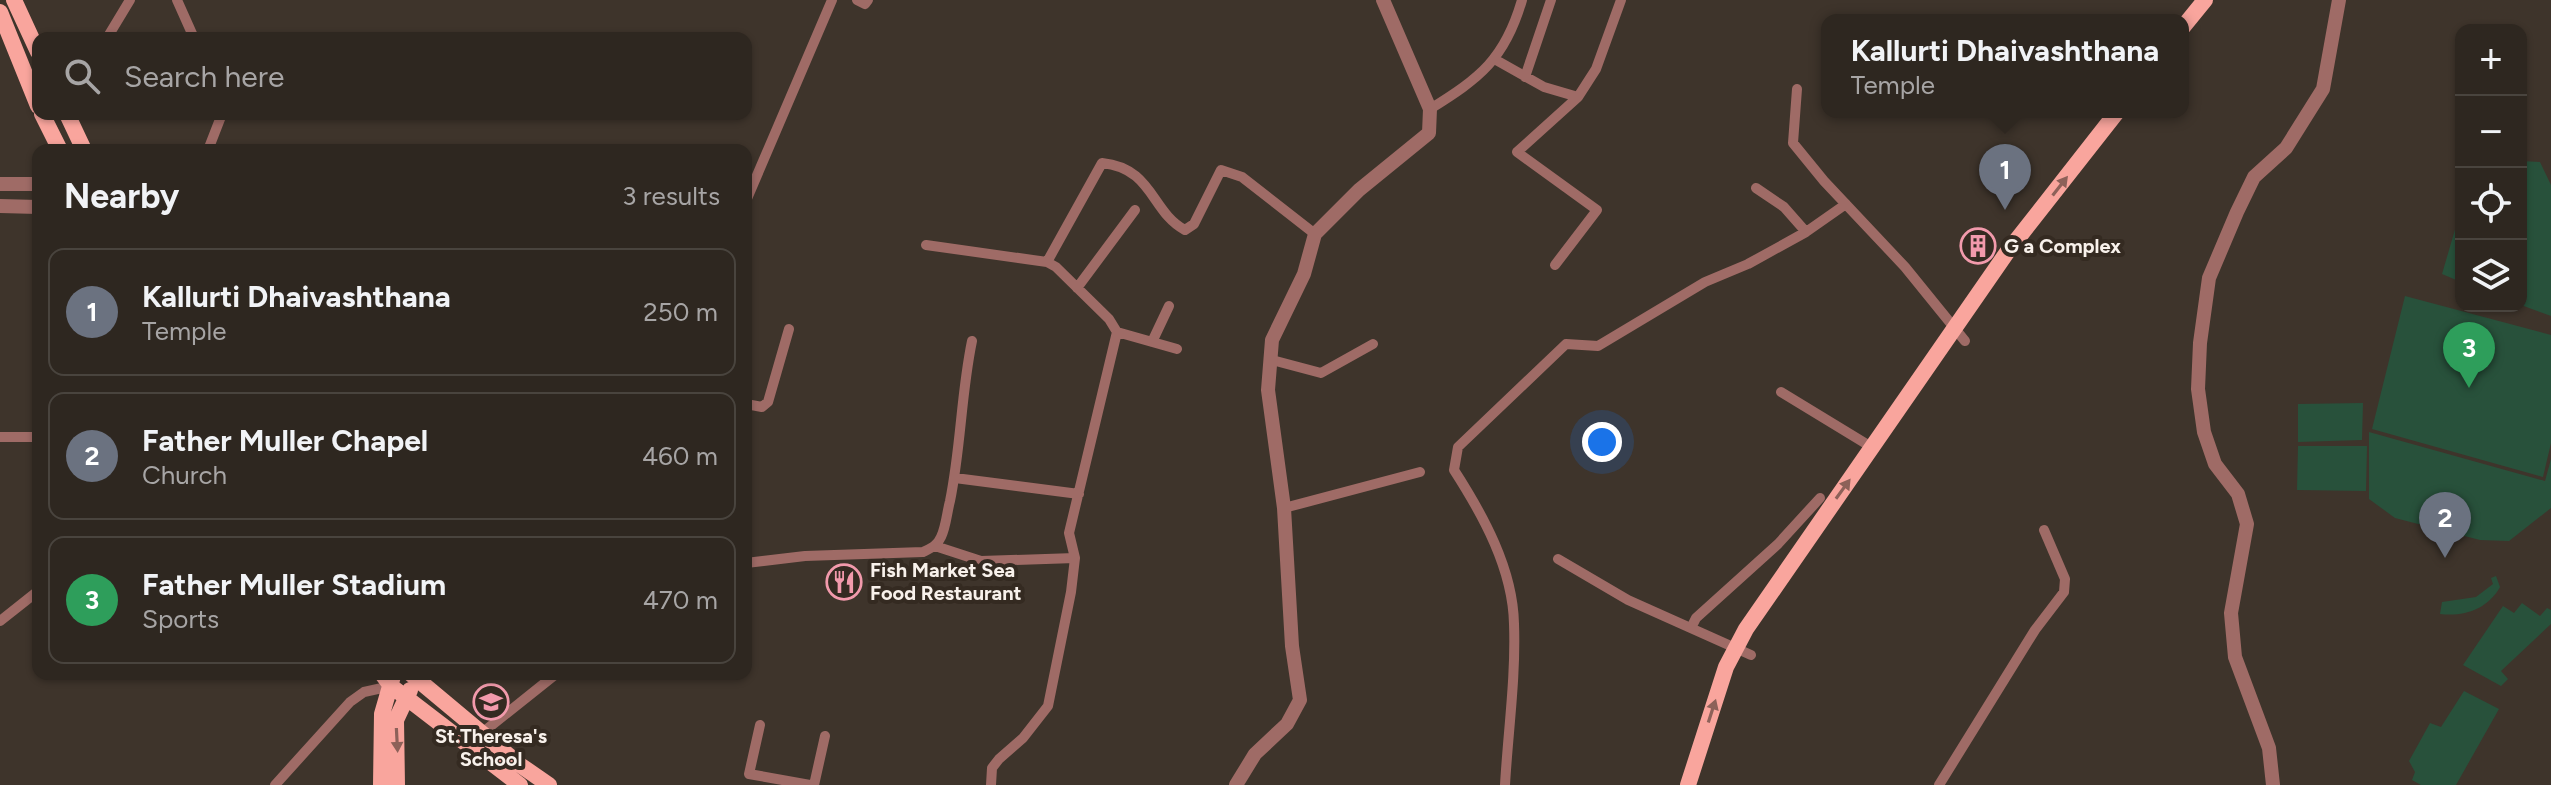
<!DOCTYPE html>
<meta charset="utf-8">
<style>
body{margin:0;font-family:Figtree,sans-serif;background:#362f29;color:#f1f3f6}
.controls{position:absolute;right:24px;top:24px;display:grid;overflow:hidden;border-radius:16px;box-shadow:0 2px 6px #0004}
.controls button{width:72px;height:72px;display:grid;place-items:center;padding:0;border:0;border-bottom:2px solid #49443e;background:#2e2720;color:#f1f3f6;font:40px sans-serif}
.you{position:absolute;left:1602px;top:442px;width:28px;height:28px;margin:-20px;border:6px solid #fff;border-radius:50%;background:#1a73e8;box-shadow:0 0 0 12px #1a73e833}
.badge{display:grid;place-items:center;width:52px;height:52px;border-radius:50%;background:#f29aac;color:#fff;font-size:26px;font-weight:700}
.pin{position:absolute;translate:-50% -66px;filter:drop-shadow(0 2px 4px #0008)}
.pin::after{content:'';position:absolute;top:42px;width:28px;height:24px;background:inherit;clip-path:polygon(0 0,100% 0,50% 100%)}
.popup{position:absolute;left:1821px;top:14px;width:368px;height:104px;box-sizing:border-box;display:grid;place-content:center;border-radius:16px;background:#2e2720;filter:drop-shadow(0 2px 6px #0005);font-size:26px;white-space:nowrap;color:#a7a5a5}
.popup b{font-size:30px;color:#f1f3f6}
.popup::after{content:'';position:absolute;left:50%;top:100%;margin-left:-16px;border:16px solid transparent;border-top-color:#2e2720}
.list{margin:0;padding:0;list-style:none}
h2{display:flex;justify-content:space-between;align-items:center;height:104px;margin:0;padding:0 32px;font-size:34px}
h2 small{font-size:26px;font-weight:400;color:#a7a5a5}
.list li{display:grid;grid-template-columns:52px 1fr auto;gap:24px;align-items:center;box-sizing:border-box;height:128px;margin:0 16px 16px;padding:0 16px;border:2px solid #49443e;border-radius:16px}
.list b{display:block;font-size:30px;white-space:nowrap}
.list p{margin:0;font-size:26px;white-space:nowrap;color:#a7a5a5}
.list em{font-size:26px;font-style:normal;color:#a7a5a5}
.icon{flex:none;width:44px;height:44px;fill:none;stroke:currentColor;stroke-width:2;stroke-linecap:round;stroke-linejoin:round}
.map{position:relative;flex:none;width:2551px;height:785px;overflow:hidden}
.search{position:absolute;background:#2e2720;box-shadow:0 2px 6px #0004;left:32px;top:32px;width:720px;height:88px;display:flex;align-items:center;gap:20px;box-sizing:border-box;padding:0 28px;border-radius:16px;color:#a7a5a5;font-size:30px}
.panel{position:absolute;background:#2e2720;box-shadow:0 2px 6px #0004;left:32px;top:144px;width:720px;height:536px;border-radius:16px}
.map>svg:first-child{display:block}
.green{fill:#28513b}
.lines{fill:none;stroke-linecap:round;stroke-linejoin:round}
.minor{stroke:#9f6b66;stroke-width:10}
.tertiary{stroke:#9f6b66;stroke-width:14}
.primary{stroke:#f9a59d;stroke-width:16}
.oneway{fill:#8d6159}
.labels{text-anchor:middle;stroke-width:8;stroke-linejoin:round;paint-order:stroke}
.poi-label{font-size:20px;font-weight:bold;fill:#f8f1eb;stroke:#342a21;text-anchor:start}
</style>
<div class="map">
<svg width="2551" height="785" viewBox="0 0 2551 785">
<rect width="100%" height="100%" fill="#3e342b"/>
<path class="green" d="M 2521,161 L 2540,162 L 2551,185 L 2551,316 L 2521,305 Z
M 2461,209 L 2461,282 L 2442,274 Z
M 2405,296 L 2551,335 L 2551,443 L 2543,477 L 2372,429 Z
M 2363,403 L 2362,440 L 2298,442 L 2298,404 Z
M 2369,432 L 2545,481 L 2551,459 L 2551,508 L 2509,541 L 2480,540 L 2395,518 L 2369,499 Z
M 2298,446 L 2367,446 L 2366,491 L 2297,490 Z
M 2496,576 L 2500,587 C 2488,609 2464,617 2440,614 L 2442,602 L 2476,597 L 2493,584 L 2491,578 Z
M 2522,603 L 2540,616 L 2547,608 L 2551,610 L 2551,624 L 2501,671 L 2508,679 L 2501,686 L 2463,665 L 2503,606 L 2514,613 Z
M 2464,691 L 2499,709 L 2456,785 L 2421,785 L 2412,780 L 2415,772 L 2409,761 L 2430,723 L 2441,727 Z"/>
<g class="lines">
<path class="minor" d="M 177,0 L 194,38
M 857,0 L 865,4 L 868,0
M 107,38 L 130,0
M 1496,60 L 1544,87 L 1578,97 L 1596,69 L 1621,0
M 1525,77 L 1551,0
M 1797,89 L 1793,143 L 1824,181 L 1905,267 L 1965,341
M 1430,109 C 1480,78 1505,59 1522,0
M 208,150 L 222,114
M 1756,188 L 1784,207 L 1806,232
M 746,201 L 832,0
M 926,245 L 1047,262 L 1056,267 L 1109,319 L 1117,332 L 1069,533 L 1075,558 L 1071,592 L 1048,706 L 1023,738 L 999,759 L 992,768 L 991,785
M 1047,262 L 1102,163 C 1153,168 1151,212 1185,230 L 1194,224 L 1221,170 L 1242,177 L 1315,234
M 1555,265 L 1597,210 L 1517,152 L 1578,97
M 1077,288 L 1135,210
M 1117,332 L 1177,349
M 1152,342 L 1169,306
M 1272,360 L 1321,373 L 1373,344
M 1781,392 L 1873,448
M 746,404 L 762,407 L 768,402 L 789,329
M 0,437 L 38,437
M 955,478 L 1079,494
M 1284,508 L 1420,472
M 935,546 L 981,561 L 1075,558
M 1558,559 L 1628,600 L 1751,655
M 746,563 L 805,556 L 923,552 C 931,548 937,546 941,537 C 946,527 947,512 950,501 C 961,447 961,394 972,341
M 0,621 L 38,591
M 1691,628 L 1696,618 L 1778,544 L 1820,498
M 760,725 L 749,774 L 810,785
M 482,733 L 556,674
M 275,785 L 350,702 L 364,692 L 391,686
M 814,785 L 825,736
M 1505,785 C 1508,732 1516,677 1514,624 C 1513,569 1483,515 1454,470 L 1458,447 L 1566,344 L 1598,346 L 1705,282 L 1748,264 L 1806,232 L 1846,204
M 1939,785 L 2035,630 L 2064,592 L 2065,579 L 2044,530"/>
<path class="tertiary" d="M 0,184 L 38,184
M 0,206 L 38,207
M 1236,785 L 1255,754 L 1287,724 L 1300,700 L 1292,646 L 1284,508 L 1268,390 L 1272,340 L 1304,274 L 1315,234 L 1359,190 L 1429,133 L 1430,109 L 1383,0
M 2273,785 L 2269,748 L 2235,657 L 2231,613 L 2247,524 L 2238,494 L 2215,464 L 2204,432 L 2198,389 L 2200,343 L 2209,278 L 2237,212 L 2254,177 L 2286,148 L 2323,89 L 2339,0"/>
<path class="primary" d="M 14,0 L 38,52
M 0,12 L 38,106
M 2183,27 L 2205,0
M 42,114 L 60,150
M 67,114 L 84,150
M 382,674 L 391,686 L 520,785
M 411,674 L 520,765 L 549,785
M 381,785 L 382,714 L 393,676
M 397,785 L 396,720 L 410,690
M 1688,785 L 1726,667 L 1746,629 L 2008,251 L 2117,112"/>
</g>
<defs><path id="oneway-solid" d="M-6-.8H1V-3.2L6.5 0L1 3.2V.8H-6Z" transform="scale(2)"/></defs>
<g class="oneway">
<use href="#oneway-solid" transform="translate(2060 186) rotate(-52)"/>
<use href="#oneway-solid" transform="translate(1843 489) rotate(-54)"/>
<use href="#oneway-solid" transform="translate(1712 711) rotate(-72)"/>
<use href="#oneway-solid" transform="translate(397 740) rotate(87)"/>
</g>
<defs>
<symbol id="building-ring" viewBox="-11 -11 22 22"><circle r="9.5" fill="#342a21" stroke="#f29aac" stroke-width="1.5"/><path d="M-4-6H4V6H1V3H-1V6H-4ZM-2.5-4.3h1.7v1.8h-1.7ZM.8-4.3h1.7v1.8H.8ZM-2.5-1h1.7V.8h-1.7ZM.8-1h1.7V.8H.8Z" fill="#f29aac"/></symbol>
<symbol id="restaurant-ring" viewBox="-11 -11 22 22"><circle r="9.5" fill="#342a21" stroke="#f29aac" stroke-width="1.5"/><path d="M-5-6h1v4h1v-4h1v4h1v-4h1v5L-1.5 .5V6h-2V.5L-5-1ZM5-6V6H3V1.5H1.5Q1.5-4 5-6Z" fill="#f29aac"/></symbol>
<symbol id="school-ring" viewBox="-11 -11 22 22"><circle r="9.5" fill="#342a21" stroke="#f29aac" stroke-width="1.5"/><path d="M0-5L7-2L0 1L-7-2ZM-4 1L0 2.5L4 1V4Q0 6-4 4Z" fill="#f29aac"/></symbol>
</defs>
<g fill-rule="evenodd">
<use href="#building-ring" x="1958" y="226" width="40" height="40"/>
<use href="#restaurant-ring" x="824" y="562" width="40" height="40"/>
<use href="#school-ring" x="471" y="682" width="40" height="40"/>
</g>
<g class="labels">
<g class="poi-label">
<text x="2004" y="253">G a Complex</text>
<text x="870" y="577">Fish Market Sea<tspan x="870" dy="23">Food Restaurant</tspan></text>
<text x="491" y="743" text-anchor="middle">St.Theresa's<tspan x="491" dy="23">School</tspan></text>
</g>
</g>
</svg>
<div class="controls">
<button>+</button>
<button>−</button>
<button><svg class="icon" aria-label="locate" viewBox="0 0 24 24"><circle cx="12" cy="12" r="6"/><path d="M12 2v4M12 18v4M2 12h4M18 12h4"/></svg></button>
<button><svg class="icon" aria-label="layers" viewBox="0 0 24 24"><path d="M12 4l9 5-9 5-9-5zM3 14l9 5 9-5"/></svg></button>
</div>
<div class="you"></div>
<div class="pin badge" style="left:2005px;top:210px;background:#6b7280">1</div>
<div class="popup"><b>Kallurti Dhaivashthana</b>Temple</div>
<div class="pin badge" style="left:2445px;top:558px;background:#6b7280">2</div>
<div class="pin badge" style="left:2469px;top:388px;background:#2e9e5b">3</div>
<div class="search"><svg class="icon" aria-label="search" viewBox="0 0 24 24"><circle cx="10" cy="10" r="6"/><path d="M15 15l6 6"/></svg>Search here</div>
<section class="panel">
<h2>Nearby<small>3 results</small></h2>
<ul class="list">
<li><span class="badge" style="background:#6b7280">1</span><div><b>Kallurti Dhaivashthana</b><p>Temple</p></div><em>250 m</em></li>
<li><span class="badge" style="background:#6b7280">2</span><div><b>Father Muller Chapel</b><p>Church</p></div><em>460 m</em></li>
<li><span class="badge" style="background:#2e9e5b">3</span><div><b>Father Muller Stadium</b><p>Sports</p></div><em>470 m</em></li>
</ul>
</section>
</div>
